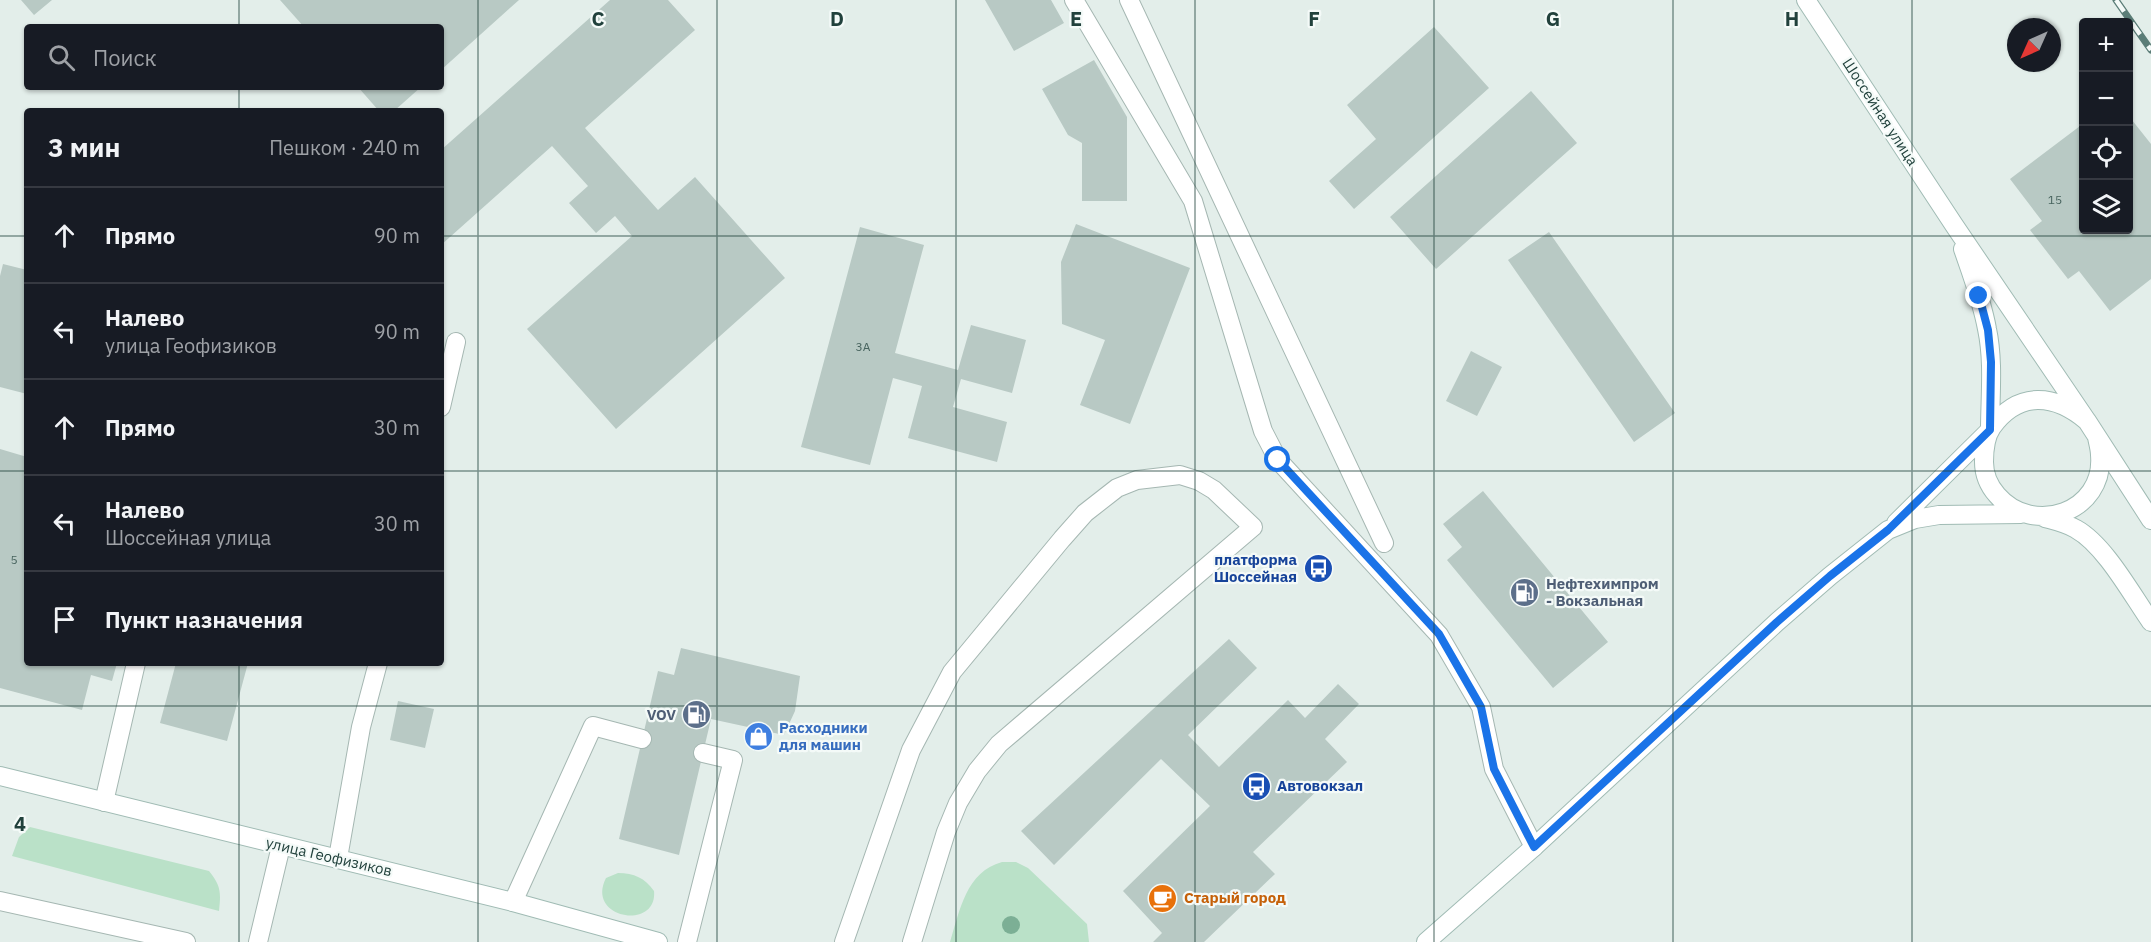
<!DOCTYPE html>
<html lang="ru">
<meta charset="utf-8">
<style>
body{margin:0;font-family:"IBM Plex Sans",sans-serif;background:#242831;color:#f1f3f6}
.controls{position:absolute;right:18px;top:18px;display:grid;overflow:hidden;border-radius:6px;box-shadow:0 2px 4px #0004}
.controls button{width:54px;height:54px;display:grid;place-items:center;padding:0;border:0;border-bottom:2px solid #363941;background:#171b24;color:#f1f3f6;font:30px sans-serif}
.compass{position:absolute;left:2007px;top:18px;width:54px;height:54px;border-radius:50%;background:#171b24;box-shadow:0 2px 4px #0004;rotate:225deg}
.stop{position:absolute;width:18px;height:18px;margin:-14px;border:4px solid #1a73e8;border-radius:50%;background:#fff}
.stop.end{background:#1a73e8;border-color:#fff;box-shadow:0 2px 6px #0008}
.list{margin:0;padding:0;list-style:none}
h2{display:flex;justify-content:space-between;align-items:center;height:78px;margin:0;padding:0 24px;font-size:26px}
h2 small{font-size:20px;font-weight:400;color:#9ea1a6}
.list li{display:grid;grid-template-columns:39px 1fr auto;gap:18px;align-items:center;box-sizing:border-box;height:96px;padding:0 24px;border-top:2px solid #363941}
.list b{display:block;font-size:22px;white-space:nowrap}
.list p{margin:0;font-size:20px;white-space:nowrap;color:#9ea1a6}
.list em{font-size:20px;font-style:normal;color:#9ea1a6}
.icon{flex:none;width:33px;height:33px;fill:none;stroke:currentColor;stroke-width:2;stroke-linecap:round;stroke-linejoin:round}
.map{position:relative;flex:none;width:2151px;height:942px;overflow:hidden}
.search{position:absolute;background:#171b24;box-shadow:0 2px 4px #0004;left:24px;top:24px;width:420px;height:66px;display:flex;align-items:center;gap:15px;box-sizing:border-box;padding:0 21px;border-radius:6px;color:#9ea1a6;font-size:22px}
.panel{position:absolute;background:#171b24;box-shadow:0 2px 4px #0004;left:24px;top:108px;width:420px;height:558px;border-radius:6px}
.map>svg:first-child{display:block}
.green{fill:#bae1c8}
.building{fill:#b8c9c4}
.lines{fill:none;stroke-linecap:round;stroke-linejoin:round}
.lane-casing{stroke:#a5b7b2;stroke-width:20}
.street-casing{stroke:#a5b7b2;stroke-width:20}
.secondary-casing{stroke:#a0bbb4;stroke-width:20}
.lane{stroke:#fff;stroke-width:18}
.street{stroke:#fff;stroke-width:18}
.secondary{stroke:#fff;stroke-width:18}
.rail-casing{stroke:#5b7d77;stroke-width:7}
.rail{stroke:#f4faf8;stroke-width:4.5;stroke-dasharray:14;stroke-linecap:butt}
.tree{fill:#7caf95}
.route{stroke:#1a73e8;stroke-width:8}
.grid{fill:none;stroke:#21413c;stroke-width:1.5;stroke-opacity:0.55}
.labels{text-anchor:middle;stroke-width:4.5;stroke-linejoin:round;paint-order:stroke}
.number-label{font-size:12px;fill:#47635e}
.street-label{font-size:15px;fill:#21413c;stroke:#f4faf8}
.transit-label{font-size:15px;font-weight:bold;fill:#164399;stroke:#f4faf8;text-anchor:end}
.service-label{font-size:15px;font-weight:bold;fill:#4e5e75;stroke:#f4faf8;text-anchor:start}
.shop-label{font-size:15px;font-weight:bold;fill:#366cbe;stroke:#f4faf8;text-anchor:start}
.food-label{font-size:15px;font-weight:bold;fill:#c56008;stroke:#f4faf8;text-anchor:start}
.grid-label{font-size:20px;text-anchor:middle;font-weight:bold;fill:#21413c;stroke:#f4faf8;stroke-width:4.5;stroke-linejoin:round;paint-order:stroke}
</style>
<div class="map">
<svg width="2151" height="942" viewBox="0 0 2151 942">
<rect width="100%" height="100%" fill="#e3eeea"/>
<path class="green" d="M 30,827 L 209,871 C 221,886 221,892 219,911 L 12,856 L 19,837 Z
M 1002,862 L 1016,862 L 1028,868 L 1087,924 L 1089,942 L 950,942 C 960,910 966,872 1002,862 Z
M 618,873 C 634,873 645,878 654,891 C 658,931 585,919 606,878 Z"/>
<path class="building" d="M 21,0 L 52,0 L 34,15 Z
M 280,0 L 519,0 L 441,70 L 441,27 L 304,27 Z
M 610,0 L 668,0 L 695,30 L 585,128 L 658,210 L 695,177 L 785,278 L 616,429 L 527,329 L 632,236 L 615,216 L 596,233 L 569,203 L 588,186 L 552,146 L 441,245 L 441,150 Z
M 985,0 L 1051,0 L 1064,23 L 1014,51 Z
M 1434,27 L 1489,88 L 1354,209 L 1329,181 L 1376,139 L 1347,105 Z
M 1094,60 L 1127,117 L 1127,201 L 1082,201 L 1082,143 L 1068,135 L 1042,89 Z
M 358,87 L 421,87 L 394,111 L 379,111 Z
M 1531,91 L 1577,143 L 1436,269 L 1390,217 Z
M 2128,115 L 2151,144 L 2151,279 L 2110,311 L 2079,271 L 2068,279 L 2030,230 L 2042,221 L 2010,179 L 2084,123 L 2084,230 L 2128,230 Z
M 1076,224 L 1190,268 L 1130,424 L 1080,405 L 1105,340 L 1062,324 L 1061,262 Z
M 860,227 L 924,245 L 895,353 L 958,370 L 971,325 L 1026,340 L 1012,393 L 961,379 L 953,407 L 1007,422 L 997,462 L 908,438 L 922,386 L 893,378 L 870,465 L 801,447 Z
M 1549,232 L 1675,413 L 1634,442 L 1508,260 Z
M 3,264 L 27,270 L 27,394 L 0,387 L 0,276 Z
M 1471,351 L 1502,367 L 1477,416 L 1446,401 Z
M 0,449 L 27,457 L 27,663 L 117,663 L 112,681 L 91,675 L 82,710 L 0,688 Z
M 1483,491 L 1608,642 L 1553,688 L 1447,560 L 1462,547 L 1443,524 Z
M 1229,639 L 1257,668 L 1188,735 L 1219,767 L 1288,700 L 1305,718 L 1338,684 L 1359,704 L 1325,739 L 1347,762 L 1253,852 L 1275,874 L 1204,942 L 1153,942 L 1162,933 L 1123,891 L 1210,806 L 1161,759 L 1054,865 L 1021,831 Z
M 681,648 L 800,676 L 795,711 L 784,735 L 711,719 L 679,855 L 619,839 L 658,671 L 674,675 Z
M 176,663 L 248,663 L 227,741 L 160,723 Z
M 398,701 L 434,709 L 425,748 L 390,740 Z"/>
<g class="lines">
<defs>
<path id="lane" d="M 1074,0 L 1193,201 L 1263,431 L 1278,460 L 1439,635 L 1481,707 L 1494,769 L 1534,847
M 441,407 L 456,342
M 104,802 L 136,663
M 338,858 L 361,727 L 378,663
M 0,901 L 186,942
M 513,902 L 593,726 L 642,739
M 258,942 L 281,846
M 687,942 L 733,760 L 703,753
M 844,942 L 911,750 L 952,672 L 1062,539 L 1085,513 L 1117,488 L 1137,480 L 1180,475 L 1199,481 L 1214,490 L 1253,527 L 999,744 L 977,771 L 958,803 L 946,832 L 912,942"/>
<path id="street" d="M 1129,0 L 1384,543"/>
<path id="secondary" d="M 1806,0 L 1954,225 L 2087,421
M 2097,437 C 2098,443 2100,449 2100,455 C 2105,512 2033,537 1997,495 C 1989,486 1984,474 1984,462 C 1984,450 1985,437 1992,427 C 2019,390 2055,394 2087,421 L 2151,520
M 2045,518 C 2056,521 2066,523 2076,529 C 2105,545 2132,595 2151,622
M 1896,523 L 1990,430 C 1990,397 1994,362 1987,329 C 1982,301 1972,275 1963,249
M 0,776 L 513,902 L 658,942
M 1426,942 L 1534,847 L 1777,622 L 1830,576 L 1888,530 L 1915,519 L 1939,515 L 2021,514"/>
</defs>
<use href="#lane" class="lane-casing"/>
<use href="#street" class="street-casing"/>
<use href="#secondary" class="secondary-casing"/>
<use href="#lane" class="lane"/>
<use href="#street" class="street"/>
<use href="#secondary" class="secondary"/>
<defs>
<path id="rail" d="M 2116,0 L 2151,50"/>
</defs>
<use href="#rail" class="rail-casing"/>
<use href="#rail" class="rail"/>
</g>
<circle class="tree" cx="1011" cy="925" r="9"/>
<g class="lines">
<path class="route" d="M 1278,460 L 1439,634 L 1481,707 L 1494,769 L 1534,847 L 1777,622 L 1830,576 L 1888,530 L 1990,430 L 1991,362 L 1988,330 L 1979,296"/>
</g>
<path class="grid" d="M 239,0 L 239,27M 478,0 L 478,942M 717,0 L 717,942M 956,0 L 956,942M 1195,0 L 1195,942M 1434,0 L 1434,942M 1673,0 L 1673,942M 1912,0 L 1912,942M 239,87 L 239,111M 0,236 L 27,236M 441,236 L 2151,236M 0,471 L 27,471M 441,471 L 2151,471M 239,663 L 239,942M 0,706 L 2151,706"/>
<defs>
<symbol id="bus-disc" viewBox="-11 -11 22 22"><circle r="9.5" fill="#1a4fb4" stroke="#f4faf8"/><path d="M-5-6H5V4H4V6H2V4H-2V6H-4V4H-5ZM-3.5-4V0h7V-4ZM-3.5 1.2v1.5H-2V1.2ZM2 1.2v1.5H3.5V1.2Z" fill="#fff"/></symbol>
<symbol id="fuel-disc" viewBox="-11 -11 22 22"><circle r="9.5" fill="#5c6f8a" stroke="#f4faf8"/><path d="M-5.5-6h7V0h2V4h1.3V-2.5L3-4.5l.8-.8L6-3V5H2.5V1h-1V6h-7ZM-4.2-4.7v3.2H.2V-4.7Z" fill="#fff"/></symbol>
<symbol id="shop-disc" viewBox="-11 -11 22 22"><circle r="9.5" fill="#3f7fe0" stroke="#f4faf8"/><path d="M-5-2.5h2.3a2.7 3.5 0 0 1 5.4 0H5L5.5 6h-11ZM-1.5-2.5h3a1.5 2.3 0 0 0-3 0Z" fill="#fff"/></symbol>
<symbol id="cafe-disc" viewBox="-11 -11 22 22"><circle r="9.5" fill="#e8710a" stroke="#f4faf8"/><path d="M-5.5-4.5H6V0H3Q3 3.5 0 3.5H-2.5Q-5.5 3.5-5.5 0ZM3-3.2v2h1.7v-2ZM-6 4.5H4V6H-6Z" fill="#fff"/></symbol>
</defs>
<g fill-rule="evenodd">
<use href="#bus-disc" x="1302" y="552" width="33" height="33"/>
<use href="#fuel-disc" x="1508" y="576" width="33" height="33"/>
<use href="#fuel-disc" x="680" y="698" width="33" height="33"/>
<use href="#shop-disc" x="742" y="720" width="33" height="33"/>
<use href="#bus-disc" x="1240" y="770" width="33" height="33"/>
<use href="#cafe-disc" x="1146" y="882" width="33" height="33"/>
</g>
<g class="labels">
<g class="number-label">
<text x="2055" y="204">15</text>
<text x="863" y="351">3А</text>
<text x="14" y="564">5</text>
</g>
<g class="street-label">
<text transform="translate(1880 112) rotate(57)" y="5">Шоссейная улица</text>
<text transform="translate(329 857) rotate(13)" y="5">улица Геофизиков</text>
</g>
<g class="transit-label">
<text x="1297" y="565">платформа<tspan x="1297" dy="17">Шоссейная</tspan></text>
<text x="1277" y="791" text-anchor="start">Автовокзал</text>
</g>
<g class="service-label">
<text x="1546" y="589">Нефтехимпром<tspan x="1546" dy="17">- Вокзальная</tspan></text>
<text x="676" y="720" text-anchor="end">VOV</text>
</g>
<g class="shop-label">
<text x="779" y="733">Расходники<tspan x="779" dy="17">для машин</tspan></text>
</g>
<g class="food-label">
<text x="1184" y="903">Старый город</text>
</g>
</g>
<g class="grid-label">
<text x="598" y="26">C</text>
<text x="837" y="26">D</text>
<text x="1076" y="26">E</text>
<text x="1314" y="26">F</text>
<text x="1553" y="26">G</text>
<text x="1792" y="26">H</text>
<text x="20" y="831">4</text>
</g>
</svg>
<div class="controls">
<button>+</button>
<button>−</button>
<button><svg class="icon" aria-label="locate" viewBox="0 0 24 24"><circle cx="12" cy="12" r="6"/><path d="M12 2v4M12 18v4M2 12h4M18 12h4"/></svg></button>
<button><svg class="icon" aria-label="layers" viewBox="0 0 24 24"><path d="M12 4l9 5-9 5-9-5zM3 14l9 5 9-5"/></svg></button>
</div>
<svg class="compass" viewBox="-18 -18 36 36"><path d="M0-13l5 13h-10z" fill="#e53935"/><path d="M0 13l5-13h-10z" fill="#9ea1a6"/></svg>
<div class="stop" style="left:1278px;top:460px"></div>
<div class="stop end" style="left:1979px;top:296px"></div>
<div class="search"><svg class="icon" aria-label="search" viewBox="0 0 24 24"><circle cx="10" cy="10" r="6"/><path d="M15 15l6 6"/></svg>Поиск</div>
<section class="panel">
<h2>3 мин<small>Пешком · 240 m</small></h2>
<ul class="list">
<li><svg class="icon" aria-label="ahead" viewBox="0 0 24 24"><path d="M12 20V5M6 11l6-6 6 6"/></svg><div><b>Прямо</b></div><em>90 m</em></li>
<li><svg class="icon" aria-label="left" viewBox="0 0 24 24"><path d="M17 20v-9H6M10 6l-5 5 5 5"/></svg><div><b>Налево</b><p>улица Геофизиков</p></div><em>90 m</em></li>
<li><svg class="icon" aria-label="ahead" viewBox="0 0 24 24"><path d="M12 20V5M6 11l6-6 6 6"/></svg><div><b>Прямо</b></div><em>30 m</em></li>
<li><svg class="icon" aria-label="left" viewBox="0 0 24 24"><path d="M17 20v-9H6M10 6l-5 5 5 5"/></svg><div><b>Налево</b><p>Шоссейная улица</p></div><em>30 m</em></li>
<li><svg class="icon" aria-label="arrive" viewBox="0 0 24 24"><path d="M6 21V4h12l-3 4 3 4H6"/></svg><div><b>Пункт назначения</b></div></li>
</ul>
</section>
</div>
